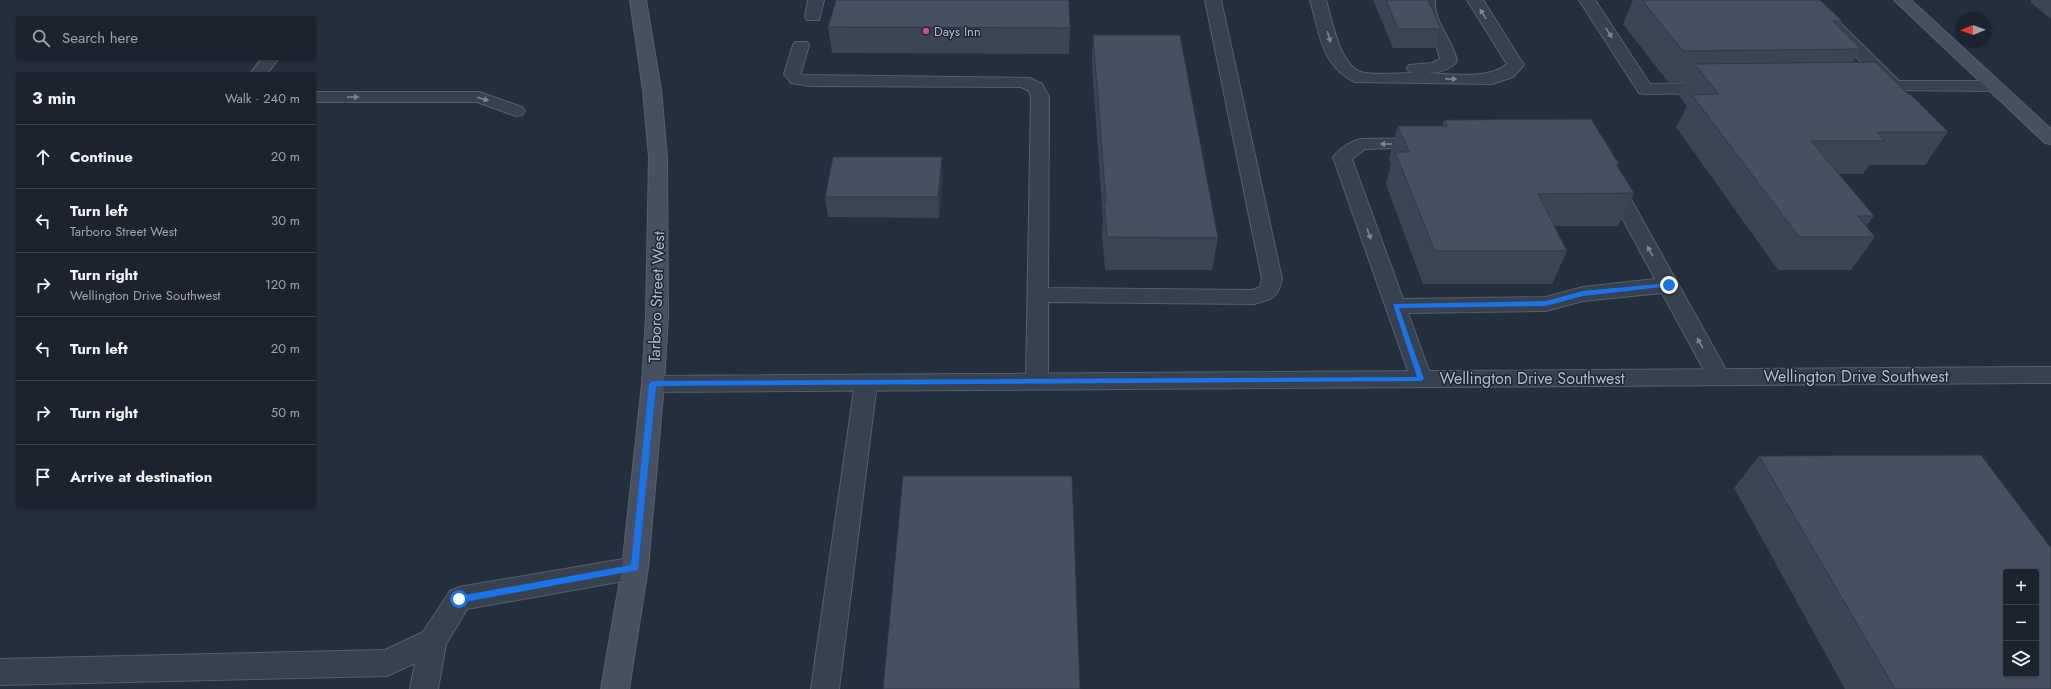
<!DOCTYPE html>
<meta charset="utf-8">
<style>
body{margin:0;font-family:Jost,sans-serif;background:#282f3a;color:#f1f3f6}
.controls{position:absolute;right:12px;bottom:12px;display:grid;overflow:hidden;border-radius:4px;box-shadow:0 1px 3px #0004}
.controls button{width:36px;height:36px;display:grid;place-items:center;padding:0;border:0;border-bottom:1px solid #39404a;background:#1b232e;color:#f1f3f6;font:20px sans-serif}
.compass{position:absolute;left:1955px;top:12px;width:36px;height:36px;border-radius:50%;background:#1b232e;box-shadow:0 1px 3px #0004;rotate:269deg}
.stop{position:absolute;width:12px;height:12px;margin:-9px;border:3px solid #1a73e8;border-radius:50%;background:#fff}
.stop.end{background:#1a73e8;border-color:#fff;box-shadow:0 1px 4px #0008}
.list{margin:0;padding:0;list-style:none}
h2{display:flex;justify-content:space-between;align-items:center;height:52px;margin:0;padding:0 16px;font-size:17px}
h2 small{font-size:13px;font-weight:400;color:#a0a4aa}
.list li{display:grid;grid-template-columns:26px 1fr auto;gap:12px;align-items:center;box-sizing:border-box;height:64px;padding:0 16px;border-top:1px solid #39404a}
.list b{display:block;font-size:15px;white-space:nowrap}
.list p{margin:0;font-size:13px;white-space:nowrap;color:#a0a4aa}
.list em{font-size:13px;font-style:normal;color:#a0a4aa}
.icon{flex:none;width:22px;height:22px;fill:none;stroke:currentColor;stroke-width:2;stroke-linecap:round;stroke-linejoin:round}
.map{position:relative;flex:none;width:2051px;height:689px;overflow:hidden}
.search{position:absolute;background:#1b232e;box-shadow:0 1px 3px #0004;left:16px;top:16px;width:300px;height:44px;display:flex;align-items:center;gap:10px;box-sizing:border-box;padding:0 14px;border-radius:4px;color:#a0a4aa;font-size:15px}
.panel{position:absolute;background:#1b232e;box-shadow:0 1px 3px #0004;left:16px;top:72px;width:300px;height:436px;border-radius:4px}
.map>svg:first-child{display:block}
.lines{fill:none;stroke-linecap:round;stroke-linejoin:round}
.lane-casing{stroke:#565f6c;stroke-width:2}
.street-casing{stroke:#565f6c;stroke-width:2}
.secondary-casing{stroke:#565f6c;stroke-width:2}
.lane{fill:#38414e;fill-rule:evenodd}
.street{fill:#38414e;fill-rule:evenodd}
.secondary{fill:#465061;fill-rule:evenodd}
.wall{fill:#3b4654}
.shaded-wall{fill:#303945}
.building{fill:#455162;stroke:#303945;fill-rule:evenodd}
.oneway{fill:#7c8592}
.route{fill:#1a73e8}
.hotel-dot{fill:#d1479c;stroke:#1d2633;stroke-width:1.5}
.labels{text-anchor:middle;stroke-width:3;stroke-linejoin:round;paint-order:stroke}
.far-poi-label{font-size:13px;fill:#b4bcc9;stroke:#1d2633;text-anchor:start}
.street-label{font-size:16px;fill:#b4bcc9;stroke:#1d2633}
</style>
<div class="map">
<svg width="2051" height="689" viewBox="0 0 2051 689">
<rect width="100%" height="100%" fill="#242f3e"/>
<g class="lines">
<defs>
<path id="lane" d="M 808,0 L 824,0 L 819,20 L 807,20 L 805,17 Z
M 1205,0 L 1221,0 L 1282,279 C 1278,298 1272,299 1254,304 L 1048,302 L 1048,381 L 1045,387 L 1037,389 L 1029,387 L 1026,381 L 1031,97 L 1029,91 L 1021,87 L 810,86 L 791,83 L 784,74 L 793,45 L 795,42 L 807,42 L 809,45 L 801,73 L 802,75 L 1030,78 L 1042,84 L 1049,97 L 1048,288 L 1252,290 L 1260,287 L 1262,279 Z
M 1310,0 L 1326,0 C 1332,20 1340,70 1365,73 C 1380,75 1397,73 1412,73 L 1407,69 L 1409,65 L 1432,63 L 1440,59 C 1437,38 1417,22 1419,0 L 1435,0 C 1433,23 1453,39 1457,61 C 1451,70 1437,73 1427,73 C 1451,74 1489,80 1507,64 L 1467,0 L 1483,0 L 1524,65 L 1513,77 L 1492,84 L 1355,82 C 1321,66 1320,33 1310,0 Z
M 1579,0 L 1595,0 L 1650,84 L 1712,83 L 1718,84 L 1721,88 L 1718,92 L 1712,93 L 1645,94 L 1639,93 Z
M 1800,0 L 1817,0 L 1899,81 L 1994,81 L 2000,82 L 2003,86 L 2000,90 L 1994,91 L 1889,90 Z
M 262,58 L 279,58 L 267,74 L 250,74 Z
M 314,92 L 479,92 L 522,107 L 525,111 L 522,115 L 516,116 L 477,102 L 314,102 Z
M 1423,138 L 1429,139 L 1432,143 L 1429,147 L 1365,149 L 1352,159 L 1403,299 L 1546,297 L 1583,287 L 1655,279 L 1603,182 L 1605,178 L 1612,176 L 1619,178 L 1730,377 L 1727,383 L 1719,385 L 1711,383 L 1662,293 L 1583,301 L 1546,311 L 1408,313 L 1432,379 L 1429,385 L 1421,387 L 1413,385 L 1333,157 C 1339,149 1351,141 1361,139 Z
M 866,375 L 874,377 L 877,383 L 839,689 L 811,689 L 855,383 L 858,377 Z
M 635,557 L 644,560 L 648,568 L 644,576 L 635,579 L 467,609 L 446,644 L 438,689 L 410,689 L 415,663 L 387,676 L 0,685 L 0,659 L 385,650 L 423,632 L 450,591 L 459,587 Z"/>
<path id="street" d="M 2051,367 L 2051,383 L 653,392 L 645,390 L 642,384 L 645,378 L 653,376 Z"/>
<path id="secondary" d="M 630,0 L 646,0 L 661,90 L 667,157 L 668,316 L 664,384 L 648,568 L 629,689 L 601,689 L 622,568 L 642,384 L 646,316 L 649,157 L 643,90 Z
M 1894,0 L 1911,0 L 2051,129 L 2051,144 L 2045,143 Z"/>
</defs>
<use href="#lane" class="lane-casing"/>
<use href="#street" class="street-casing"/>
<use href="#secondary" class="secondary-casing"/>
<use href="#lane" class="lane"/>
<use href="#street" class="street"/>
<use href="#secondary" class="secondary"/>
</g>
<path class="wall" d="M 1373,0 L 1428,0 L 1441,29 L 1435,48 L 1393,48 Z
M 1633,0 L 1820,0 L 1842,21 L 1838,27 L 1861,49 L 1853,62 L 1948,132 L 1925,165 L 1869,165 L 1863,174 L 1838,174 L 1874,216 L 1866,226 L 1875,237 L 1851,270 L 1778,270 L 1676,127 L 1687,106 L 1678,95 L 1685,82 L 1668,82 L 1623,24 Z
M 2031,0 L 2051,0 L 2051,19 L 2030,2 Z
M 828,27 L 1070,28 L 1069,54 L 832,53 Z
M 1093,35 L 1218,238 L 1212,270 L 1105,270 L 1102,235 L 1103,219 L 1092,66 Z
M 1444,120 L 1619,164 L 1617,166 L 1634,193 L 1618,226 L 1555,226 L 1567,251 L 1552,284 L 1423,284 L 1386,184 L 1391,164 L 1389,158 L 1398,126 L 1442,126 Z
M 943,178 L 939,218 L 828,217 L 825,197 Z
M 1759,456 L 2051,689 L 1845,689 L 1734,488 Z"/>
<path class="shaded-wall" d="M 942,157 L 943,178 L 939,218 L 938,197 Z"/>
<path class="building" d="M 836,0 L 1069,0 L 1070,28 L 828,27 Z
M 1386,0 L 1428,0 L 1441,29 L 1398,29 Z
M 1642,0 L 1820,0 L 1842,21 L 1833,21 L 1861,49 L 1683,51 Z
M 1093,35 L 1180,35 L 1218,238 L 1107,237 L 1104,202 L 1106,202 Z
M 1875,62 L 1908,94 L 1910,94 L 1948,132 L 1877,132 L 1885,141 L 1811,141 L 1874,216 L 1858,216 L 1875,237 L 1799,237 L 1692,95 L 1719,94 L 1694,64 Z
M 1591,119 L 1619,164 L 1616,164 L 1634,193 L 1538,194 L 1567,251 L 1435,251 L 1395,152 L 1409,152 L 1398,126 L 1447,126 L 1444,120 Z
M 833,157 L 942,157 L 938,197 L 825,197 Z
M 1981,455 L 2051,548 L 2051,689 L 1895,689 L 1759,456 ZM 2006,572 L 2036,572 L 2036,674 L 2006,674 Z
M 903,476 L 1072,476 L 1080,689 L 883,689 Z"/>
<defs><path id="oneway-solid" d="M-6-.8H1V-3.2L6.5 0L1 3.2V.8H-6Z"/></defs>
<g class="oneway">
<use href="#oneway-solid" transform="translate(1483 14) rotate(-122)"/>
<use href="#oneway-solid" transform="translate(1609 33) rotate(57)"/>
<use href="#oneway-solid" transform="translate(1329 37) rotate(73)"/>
<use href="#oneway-solid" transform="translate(1451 79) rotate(1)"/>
<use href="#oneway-solid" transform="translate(353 97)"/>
<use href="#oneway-solid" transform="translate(483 99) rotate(16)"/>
<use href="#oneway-solid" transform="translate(1386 144) rotate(180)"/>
<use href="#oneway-solid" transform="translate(1369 234) rotate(70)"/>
<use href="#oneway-solid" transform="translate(1650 251) rotate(-119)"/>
<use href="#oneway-solid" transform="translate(1700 343) rotate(-119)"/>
</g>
<path class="route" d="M 1669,283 L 1671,283 L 1671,286 L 1583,296 L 1546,306 L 1399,308 L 1424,379 L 1421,381 L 656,386 L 638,570 L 459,603 L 455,599 L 459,596 L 631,565 L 649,384 L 653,381 L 1417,377 L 1393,304 L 1546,301 L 1583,291 Z"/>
<circle class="hotel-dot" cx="926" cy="31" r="4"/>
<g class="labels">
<g class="far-poi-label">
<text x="934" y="36">Days Inn</text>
</g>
<g class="street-label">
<text transform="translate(656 297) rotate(-88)" y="6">Tarboro Street West</text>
<text x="1856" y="382">Wellington Drive Southwest</text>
<text x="1532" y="384">Wellington Drive Southwest</text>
</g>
</g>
</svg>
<div class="controls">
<button>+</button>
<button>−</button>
<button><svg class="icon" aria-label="layers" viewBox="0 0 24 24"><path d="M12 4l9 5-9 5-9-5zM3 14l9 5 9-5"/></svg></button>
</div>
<svg class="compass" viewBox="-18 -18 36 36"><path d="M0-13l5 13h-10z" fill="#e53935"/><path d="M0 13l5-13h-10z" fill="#a0a4aa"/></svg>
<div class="stop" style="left:459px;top:599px"></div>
<div class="stop end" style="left:1669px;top:285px"></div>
<div class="search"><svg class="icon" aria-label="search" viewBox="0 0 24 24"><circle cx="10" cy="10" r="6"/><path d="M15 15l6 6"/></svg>Search here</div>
<section class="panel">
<h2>3 min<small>Walk · 240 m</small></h2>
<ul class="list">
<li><svg class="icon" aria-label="ahead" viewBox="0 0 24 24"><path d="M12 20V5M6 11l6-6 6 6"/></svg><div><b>Continue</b></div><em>20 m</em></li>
<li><svg class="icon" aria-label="left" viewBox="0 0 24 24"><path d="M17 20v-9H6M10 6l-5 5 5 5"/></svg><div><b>Turn left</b><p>Tarboro Street West</p></div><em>30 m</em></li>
<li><svg class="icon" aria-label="right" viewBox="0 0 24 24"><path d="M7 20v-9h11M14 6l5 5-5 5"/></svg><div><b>Turn right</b><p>Wellington Drive Southwest</p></div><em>120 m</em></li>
<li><svg class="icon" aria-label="left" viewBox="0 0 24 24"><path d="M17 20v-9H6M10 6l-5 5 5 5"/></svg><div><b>Turn left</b></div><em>20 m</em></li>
<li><svg class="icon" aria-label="right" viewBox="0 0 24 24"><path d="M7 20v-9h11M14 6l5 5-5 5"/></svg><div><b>Turn right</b></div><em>50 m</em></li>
<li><svg class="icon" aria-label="arrive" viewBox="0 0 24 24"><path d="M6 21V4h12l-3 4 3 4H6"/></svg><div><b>Arrive at destination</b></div></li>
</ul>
</section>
</div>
